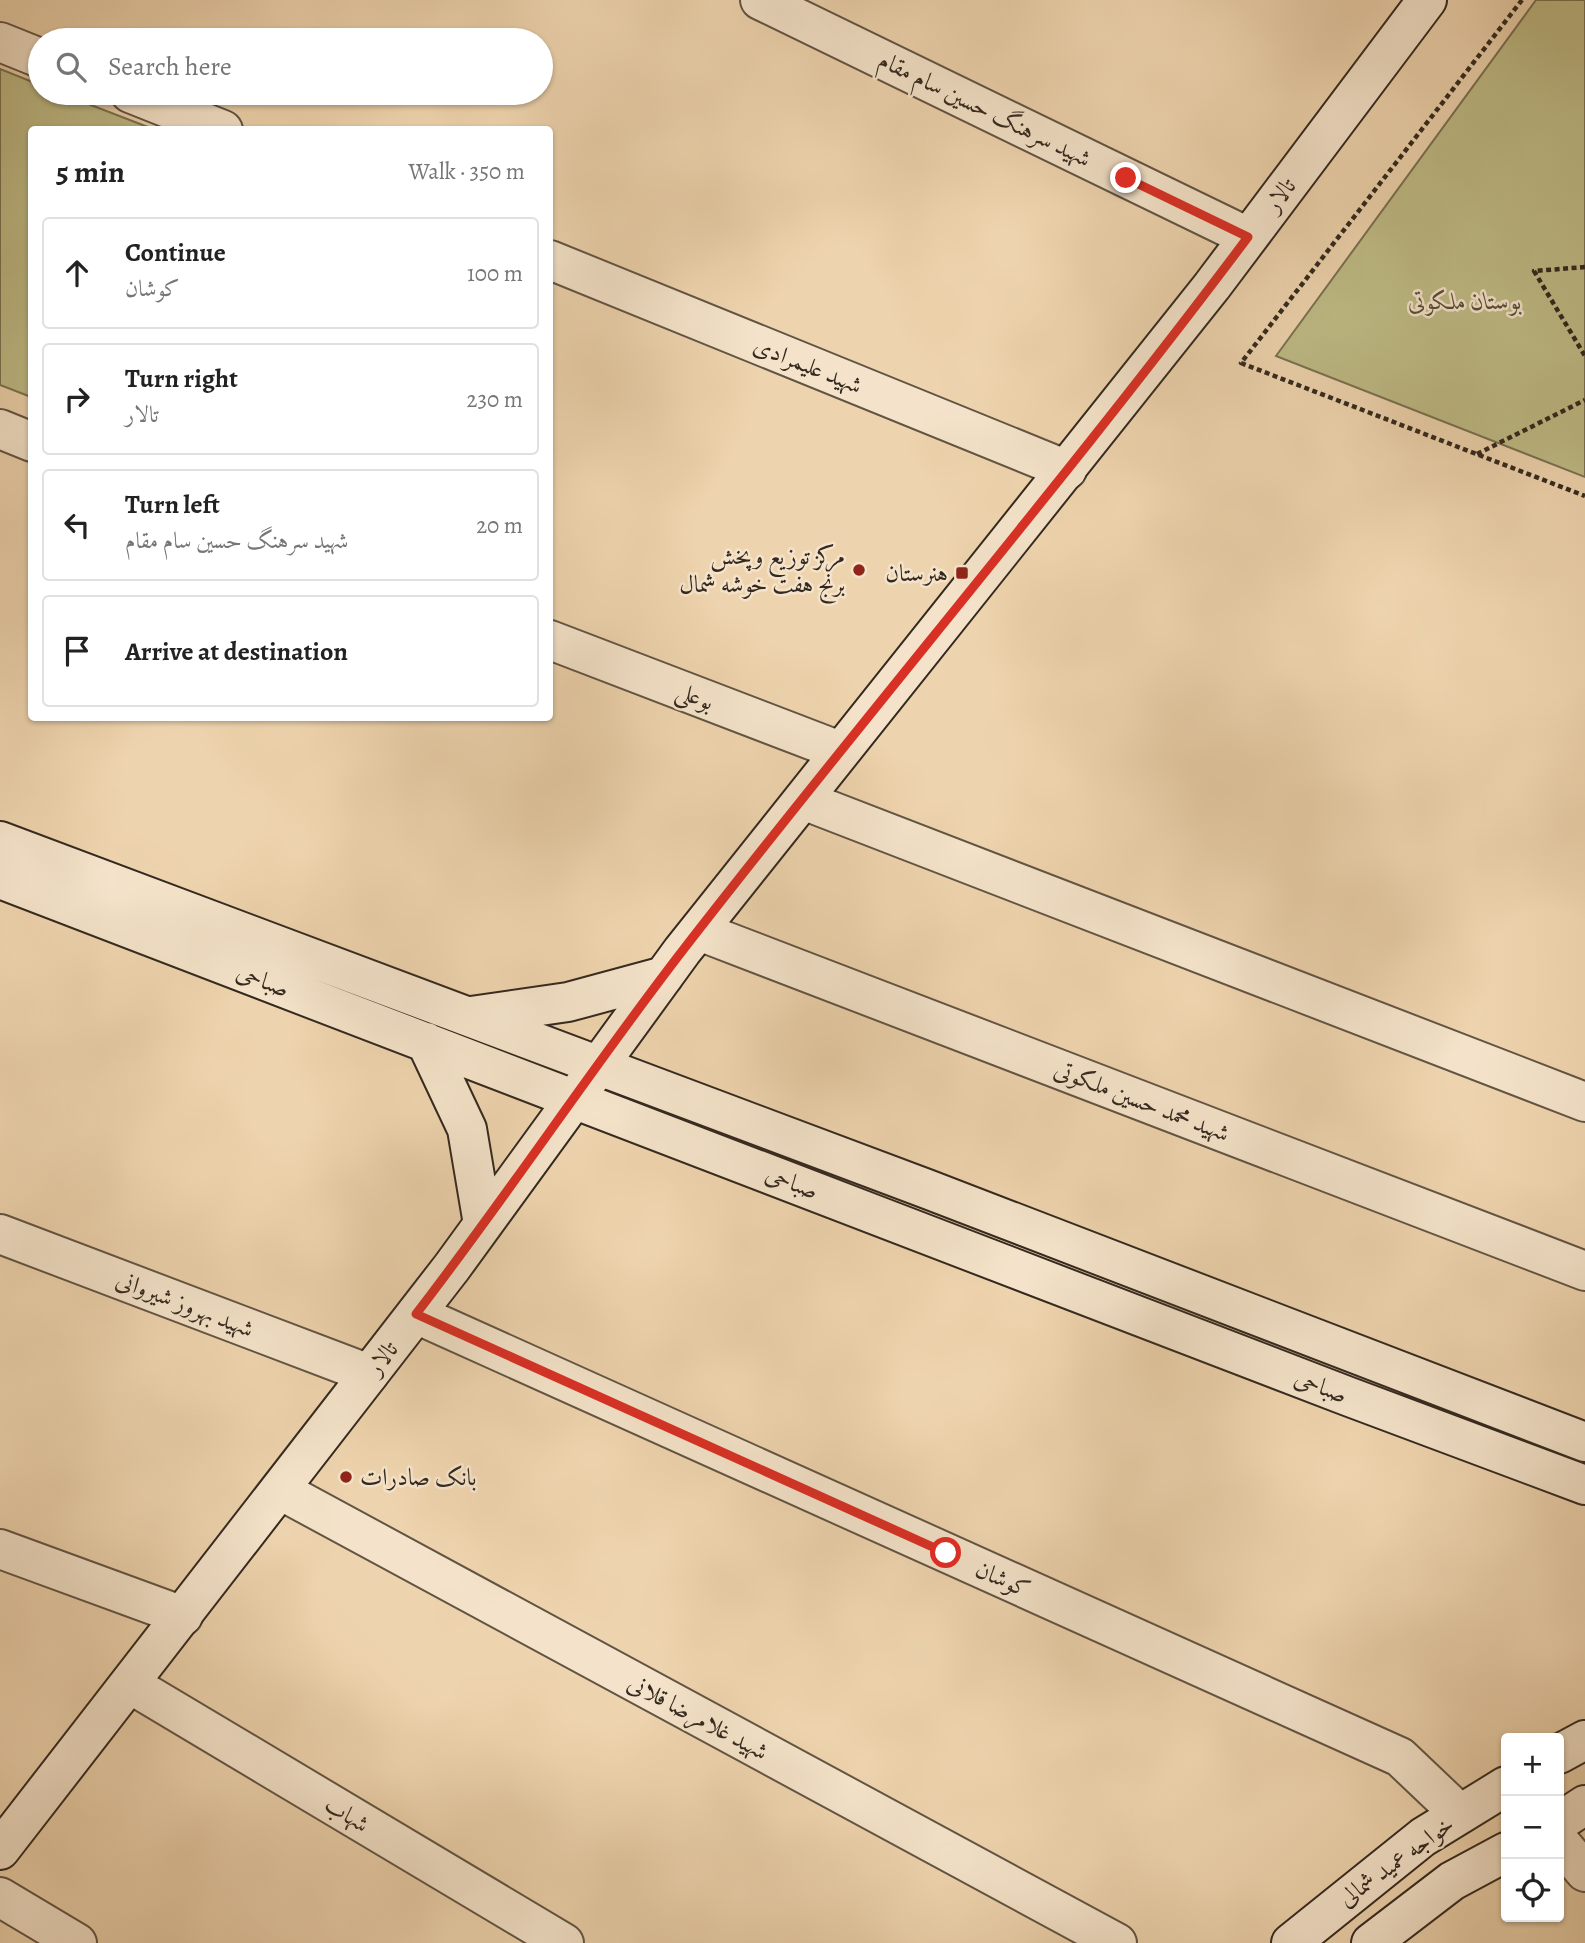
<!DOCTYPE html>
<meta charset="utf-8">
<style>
body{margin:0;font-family:Alegreya,Amiri,serif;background:#f2f2f2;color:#222}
.controls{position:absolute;right:21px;bottom:21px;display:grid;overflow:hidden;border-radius:7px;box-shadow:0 2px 5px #0004}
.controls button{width:63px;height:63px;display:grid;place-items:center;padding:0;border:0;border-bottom:2px solid #e0e0e0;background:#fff;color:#222;font:35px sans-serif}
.stop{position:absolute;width:21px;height:21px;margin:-16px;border:5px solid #d93025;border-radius:50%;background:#fff}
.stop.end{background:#d93025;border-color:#fff;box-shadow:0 2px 7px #0008}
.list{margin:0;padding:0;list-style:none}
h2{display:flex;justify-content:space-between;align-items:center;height:91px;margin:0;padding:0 28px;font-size:30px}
h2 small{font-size:23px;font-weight:400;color:#767676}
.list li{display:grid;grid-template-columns:46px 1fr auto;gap:21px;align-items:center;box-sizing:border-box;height:112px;margin:0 14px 14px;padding:0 14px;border:2px solid #e0e0e0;border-radius:7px}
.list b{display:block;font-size:26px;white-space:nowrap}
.list p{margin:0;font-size:23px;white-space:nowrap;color:#767676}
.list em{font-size:23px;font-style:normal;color:#767676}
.icon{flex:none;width:38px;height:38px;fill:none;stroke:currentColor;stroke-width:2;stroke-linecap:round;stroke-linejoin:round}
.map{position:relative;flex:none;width:1585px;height:1943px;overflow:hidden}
.search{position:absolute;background:#fff;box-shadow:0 2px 5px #0004;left:28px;top:28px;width:525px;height:77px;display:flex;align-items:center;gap:18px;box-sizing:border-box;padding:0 24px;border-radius:38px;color:#767676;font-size:26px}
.panel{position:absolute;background:#fff;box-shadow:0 2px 5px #0004;left:28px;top:126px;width:525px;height:595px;border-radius:7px}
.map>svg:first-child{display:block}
.green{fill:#bebb86;stroke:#797252;stroke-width:2}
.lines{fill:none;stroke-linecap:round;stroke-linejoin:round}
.street-casing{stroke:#625443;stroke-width:42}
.secondary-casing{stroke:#34291f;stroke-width:42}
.path{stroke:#34291f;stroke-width:4.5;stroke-dasharray:5 3.5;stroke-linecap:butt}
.street{stroke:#f4e3ca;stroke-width:38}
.secondary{stroke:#f4e3ca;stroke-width:38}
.route{stroke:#d93025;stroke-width:9}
.poi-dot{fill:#8f2418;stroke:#f4e3ca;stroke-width:2.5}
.labels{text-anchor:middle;stroke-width:5;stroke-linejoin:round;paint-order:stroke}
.street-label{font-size:24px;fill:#34291f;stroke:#f4e3ca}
.park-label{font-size:24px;font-style:italic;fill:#564e39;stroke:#f4e3ca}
.poi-label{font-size:24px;fill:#34291f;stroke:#f4e3ca;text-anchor:end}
</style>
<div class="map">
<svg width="1585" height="1943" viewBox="0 0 1585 1943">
<rect width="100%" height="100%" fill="#eed4ae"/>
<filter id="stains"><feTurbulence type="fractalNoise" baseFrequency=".00286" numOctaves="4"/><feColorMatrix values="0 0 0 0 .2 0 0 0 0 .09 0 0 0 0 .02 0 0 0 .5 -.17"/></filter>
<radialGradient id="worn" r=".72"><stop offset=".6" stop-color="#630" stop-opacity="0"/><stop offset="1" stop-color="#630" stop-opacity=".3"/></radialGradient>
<path class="green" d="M 1536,0 L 1585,0 L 1585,477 L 1276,356 Z
M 0,69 L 40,85 L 40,93 L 60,93 L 153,129 L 32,130 L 31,397 L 0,385 Z"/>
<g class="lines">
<defs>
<path id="street" d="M 760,0 L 1248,237
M 0,42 L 40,58
M 130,93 L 223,130
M 550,260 L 1067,470
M 0,429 L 32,442
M 550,640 L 840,751
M 803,800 L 1585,1102
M 699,931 L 1585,1271
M 0,1234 L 369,1374
M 416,1314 L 1400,1757 L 1460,1814
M 280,1490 L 1117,1943
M 0,1549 L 183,1616
M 130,1684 L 564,1943
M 1559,1841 L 1585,1872
M 0,1897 L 77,1943"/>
<path id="secondary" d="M 0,841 L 927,1189 L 1585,1442
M 0,879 L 1347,1396 L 1585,1485
M 471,1016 L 568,1002 L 664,976
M 426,1042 L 467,1129 L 483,1224
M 1559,1754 L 1585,1740
M 1559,1822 L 1585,1805
M 0,1850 L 452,1267 L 682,951 L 1212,286 L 1427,0
M 1291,1943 L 1423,1837 L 1506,1786
M 1371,1943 L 1452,1881 L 1506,1852"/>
</defs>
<use href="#street" class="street-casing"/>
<use href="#secondary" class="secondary-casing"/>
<path class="path" d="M 1522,0 L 1241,363 L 1585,496
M 1585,267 L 1534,271 L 1585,356
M 1477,454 L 1585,400"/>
<use href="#street" class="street"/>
<use href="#secondary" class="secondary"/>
</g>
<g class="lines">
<path class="route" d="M 946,1553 L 416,1314 C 508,1195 591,1069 683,950 C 869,710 1066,480 1248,237 L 1126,178"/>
</g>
<g class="poi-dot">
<circle cx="859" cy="570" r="7"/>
<rect x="955" y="566" width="14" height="14" rx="3.5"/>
<circle cx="346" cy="1477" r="7"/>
</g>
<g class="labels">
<g class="street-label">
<text transform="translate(985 109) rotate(26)" y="8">شهید سرهنگ حسین سام مقام</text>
<text transform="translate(1280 195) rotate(-53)" y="8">تالار</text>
<text transform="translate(808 365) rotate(22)" y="8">شهید علیمرادی</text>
<text transform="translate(695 696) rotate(21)" y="8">بوعلی</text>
<text transform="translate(263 980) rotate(21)" y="8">صباحی</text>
<text transform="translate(1142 1101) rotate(21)" y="8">شهید محمد حسین ملکوتی</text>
<text transform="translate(792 1182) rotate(21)" y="8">صباحی</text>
<text transform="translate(185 1304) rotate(21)" y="8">شهید بهروز شیروانی</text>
<text transform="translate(382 1358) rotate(-52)" y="8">تالار</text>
<text transform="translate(1321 1386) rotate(21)" y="8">صباحی</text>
<text transform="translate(1003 1579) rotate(24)" y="8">کوشان</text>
<text transform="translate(698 1717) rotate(28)" y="8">شهید غلامرضا قلانی</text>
<text transform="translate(347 1814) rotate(31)" y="8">شهاب</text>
<text transform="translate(1396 1861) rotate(-36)" y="8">خواجه عمید شمالی</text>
</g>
<g class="park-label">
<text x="1465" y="309">بوستان ملکوتی</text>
</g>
<g class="poi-label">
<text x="845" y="564">مرکز توزیع وپخش<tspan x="845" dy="28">برنج هفت خوشه شمال</tspan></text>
<text x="948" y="581">هنرستان</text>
<text x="360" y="1485" text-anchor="start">بانک صادرات</text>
</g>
</g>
<rect width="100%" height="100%" filter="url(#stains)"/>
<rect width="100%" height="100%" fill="url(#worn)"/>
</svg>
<div class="controls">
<button>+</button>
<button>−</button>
<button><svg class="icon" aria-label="locate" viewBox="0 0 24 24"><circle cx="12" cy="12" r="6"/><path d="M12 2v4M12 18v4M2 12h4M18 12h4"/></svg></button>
</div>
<div class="stop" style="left:946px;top:1553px"></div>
<div class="stop end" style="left:1126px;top:178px"></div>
<div class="search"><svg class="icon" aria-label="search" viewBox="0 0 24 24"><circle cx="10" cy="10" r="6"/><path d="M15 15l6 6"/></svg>Search here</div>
<section class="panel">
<h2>5 min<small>Walk · 350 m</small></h2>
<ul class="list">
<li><svg class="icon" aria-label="ahead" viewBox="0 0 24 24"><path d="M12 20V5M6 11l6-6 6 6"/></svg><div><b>Continue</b><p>کوشان</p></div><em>100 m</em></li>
<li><svg class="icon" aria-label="right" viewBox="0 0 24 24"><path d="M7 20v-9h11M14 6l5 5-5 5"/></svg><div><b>Turn right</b><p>تالار</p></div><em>230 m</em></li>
<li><svg class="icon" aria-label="left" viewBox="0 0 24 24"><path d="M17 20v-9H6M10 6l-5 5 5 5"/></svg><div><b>Turn left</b><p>شهید سرهنگ حسین سام مقام</p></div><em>20 m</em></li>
<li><svg class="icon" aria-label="arrive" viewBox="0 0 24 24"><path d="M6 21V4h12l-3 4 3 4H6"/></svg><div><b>Arrive at destination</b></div></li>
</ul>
</section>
</div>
